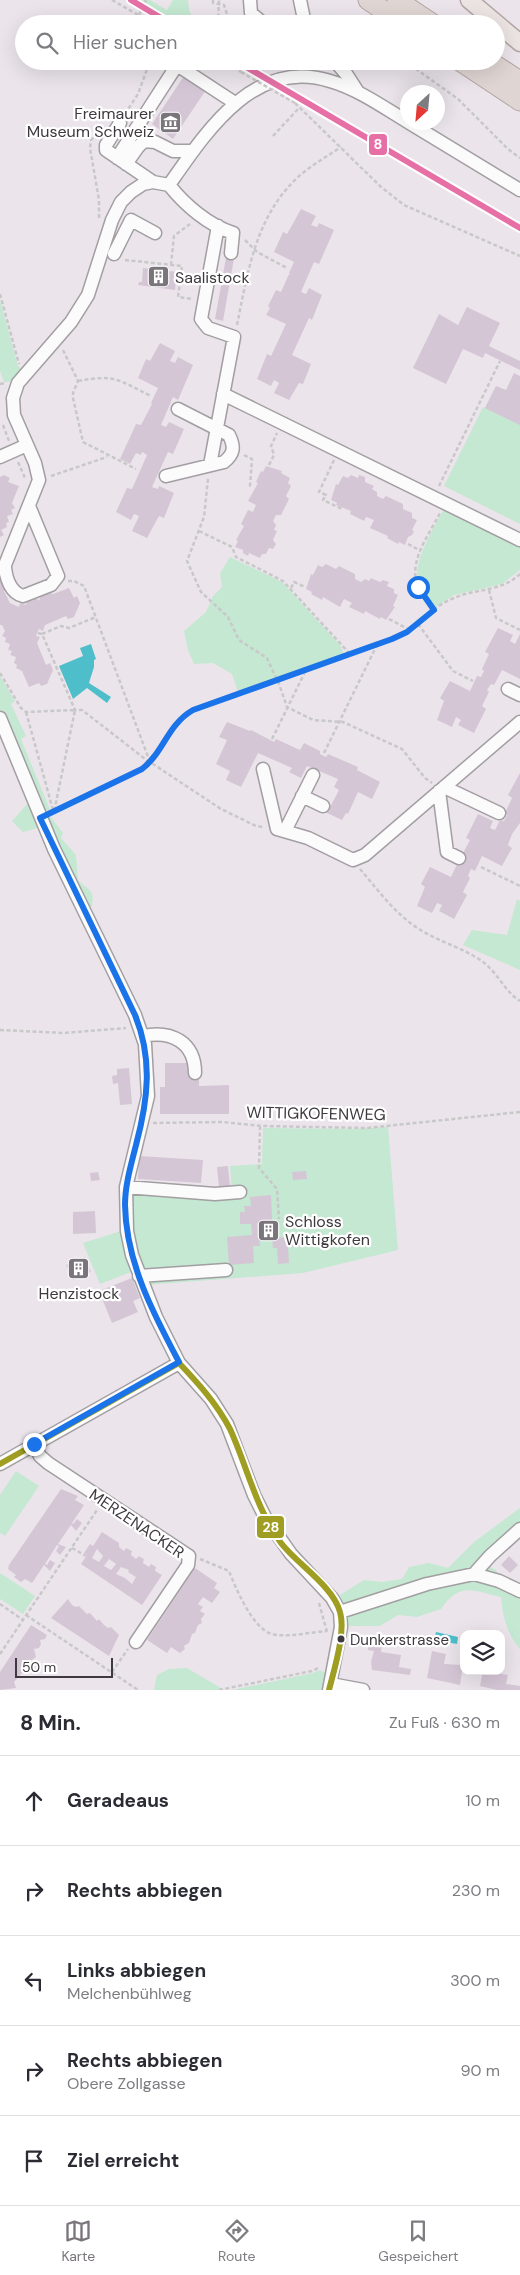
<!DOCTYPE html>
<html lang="de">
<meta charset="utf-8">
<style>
body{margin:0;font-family:"DM Sans",sans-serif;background:#f2f2f3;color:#2b2b33}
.controls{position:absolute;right:15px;bottom:15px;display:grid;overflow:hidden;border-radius:10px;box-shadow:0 5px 20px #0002}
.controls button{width:45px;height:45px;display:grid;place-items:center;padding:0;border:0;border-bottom:1px solid #e1e1e2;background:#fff;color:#2b2b33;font:25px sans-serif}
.compass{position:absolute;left:400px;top:85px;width:45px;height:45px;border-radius:50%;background:#fff;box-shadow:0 5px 20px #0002;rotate:206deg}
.scale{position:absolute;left:15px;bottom:12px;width:98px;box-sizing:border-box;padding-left:5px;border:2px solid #3d393d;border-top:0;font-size:14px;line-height:18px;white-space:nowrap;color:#3d393d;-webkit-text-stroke:4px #fff;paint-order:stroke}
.stop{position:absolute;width:15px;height:15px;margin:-11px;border:4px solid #1a73e8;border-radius:50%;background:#fff}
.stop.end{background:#1a73e8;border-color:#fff;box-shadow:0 1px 5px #0008}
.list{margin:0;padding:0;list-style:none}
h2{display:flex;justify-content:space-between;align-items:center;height:65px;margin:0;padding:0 20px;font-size:21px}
h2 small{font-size:16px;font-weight:400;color:#7c7c81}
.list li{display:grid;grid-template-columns:32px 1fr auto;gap:15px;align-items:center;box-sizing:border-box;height:90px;padding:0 20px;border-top:1px solid #e1e1e2}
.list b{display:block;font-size:19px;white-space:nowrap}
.list p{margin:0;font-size:16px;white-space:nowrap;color:#7c7c81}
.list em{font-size:16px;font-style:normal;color:#7c7c81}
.icon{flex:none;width:28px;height:28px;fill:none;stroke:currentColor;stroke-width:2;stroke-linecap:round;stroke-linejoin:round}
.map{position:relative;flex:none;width:520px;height:1690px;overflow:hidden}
.search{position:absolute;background:#fff;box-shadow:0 5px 20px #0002;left:15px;right:15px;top:15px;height:55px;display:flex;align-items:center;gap:12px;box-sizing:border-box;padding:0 18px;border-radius:28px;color:#7c7c81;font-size:19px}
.sheet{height:515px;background:#fff}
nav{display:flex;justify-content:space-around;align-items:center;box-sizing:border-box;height:70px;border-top:1px solid #e1e1e2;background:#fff;font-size:14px;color:#7c7c81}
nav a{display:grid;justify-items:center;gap:2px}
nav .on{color:#7a757a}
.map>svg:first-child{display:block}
.green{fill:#c4e8d1}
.water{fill:#4ebfca}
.building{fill:#d5c6d6;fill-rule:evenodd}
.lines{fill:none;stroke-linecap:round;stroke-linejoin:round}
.minor-casing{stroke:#a29ea2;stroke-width:15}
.major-casing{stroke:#b3a5a4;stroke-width:19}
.highway-casing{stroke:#b3a5a4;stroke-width:21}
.path{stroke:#c9c8c9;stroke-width:2.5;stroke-dasharray:4 2.5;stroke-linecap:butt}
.minor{stroke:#fcfbfc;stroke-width:12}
.major{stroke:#ebe4e2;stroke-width:16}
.highway{stroke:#dfd5d2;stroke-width:19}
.path-bridge{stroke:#c9c8c9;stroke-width:2.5;stroke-dasharray:4 2.5;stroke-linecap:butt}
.bus-1-casing{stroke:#fff;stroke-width:10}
.bus-1{stroke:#9f9d22;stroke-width:6}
.tram-1-casing{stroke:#fff;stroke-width:10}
.tram-1{stroke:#e670a6;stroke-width:6}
.route{stroke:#1a73e8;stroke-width:6}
.bus-dot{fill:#3d393d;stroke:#fff;stroke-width:2}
.labels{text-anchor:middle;stroke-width:4.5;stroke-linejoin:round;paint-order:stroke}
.bus-label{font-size:15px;fill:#3d393d;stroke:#fff;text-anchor:start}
.poi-label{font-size:16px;fill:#3d393d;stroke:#fff;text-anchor:start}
.street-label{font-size:16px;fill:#3d393d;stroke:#fff}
.line-badge{stroke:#fff;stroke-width:2}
.badge-label{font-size:14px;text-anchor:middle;font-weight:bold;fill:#fff}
</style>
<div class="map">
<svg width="520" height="1690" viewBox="0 0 520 1690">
<rect width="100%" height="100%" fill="#ebe5eb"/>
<path class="green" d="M 139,0 L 150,0 L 167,10 L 173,0 L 188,0 L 189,10 L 196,24 L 180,24 Z
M 0,300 L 18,366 L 25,372 L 17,381 L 4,382 L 0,371 Z
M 496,386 L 520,397 L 520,524 L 444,486 L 483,407 L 485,408 Z
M 445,507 L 520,544 L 520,570 L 502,584 L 454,595 L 434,608 C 428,599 421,590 418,580 C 413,560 435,526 445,507 Z
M 230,557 L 282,582 L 340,645 L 344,654 L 238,692 L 232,674 L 213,663 L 194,664 L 188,650 L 184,631 L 206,612 L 213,596 L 222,587 L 220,573 Z
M 0,676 L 15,701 L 11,704 L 26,736 L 21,739 L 51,812 L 50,816 L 63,833 L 61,838 L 76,855 L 78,880 C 87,890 95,888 92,906 L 85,911 L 45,826 L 23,832 L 12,821 L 30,801 L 0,714 Z
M 517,899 L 520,901 L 520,970 L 463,945 L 472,930 L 507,935 Z
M 388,1127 L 398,1250 L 303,1273 L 146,1285 L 133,1239 L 132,1189 L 232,1193 L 230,1166 L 262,1164 L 263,1128 L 354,1129 Z
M 121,1231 L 131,1272 L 100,1284 L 83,1243 Z
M 16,1471 L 39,1486 L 5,1536 L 0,1533 L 0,1495 Z
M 520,1508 L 520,1526 L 480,1562 L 496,1570 L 505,1587 L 520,1595 L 520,1649 C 508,1636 502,1615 501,1597 C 473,1591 460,1581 441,1609 L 417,1617 L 398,1615 L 380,1626 L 343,1626 L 335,1598 L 364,1580 L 382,1582 L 402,1579 L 409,1567 L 429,1563 L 448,1568 L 474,1542 Z
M 0,1573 L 35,1596 L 23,1614 L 0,1599 Z
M 187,1668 L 221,1688 L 222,1690 L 154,1690 L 157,1675 L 169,1669 Z
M 320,1670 L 355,1690 L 232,1690 L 313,1673 Z"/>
<path class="water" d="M 91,644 L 96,659 L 94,660 L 94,667 L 89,683 L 111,697 L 107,703 L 87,688 L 73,699 L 59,666 L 83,656 L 80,648 Z
M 436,1632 L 458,1637 L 457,1644 L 434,1640 Z"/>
<path class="building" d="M 184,76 L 206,90 L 173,139 L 152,124 Z
M 301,209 L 316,216 L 311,225 L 317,227 L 319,223 L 334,230 L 319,264 L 314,262 L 301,292 L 306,294 L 309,288 L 322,295 L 312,320 L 309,318 L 292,355 L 311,364 L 303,384 L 299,383 L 289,400 L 274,393 L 279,383 L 274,380 L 271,386 L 257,379 L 267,354 L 271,356 L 286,324 L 266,315 L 270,308 L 268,306 L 276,290 L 281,292 L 289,274 L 291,275 L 289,273 L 294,262 L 274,252 L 283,232 L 287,234 Z
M 227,252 L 235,253 L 223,321 L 215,319 Z
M 143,268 L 177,272 L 175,290 L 138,285 L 139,282 L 142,282 Z
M 467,307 L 500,323 L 489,346 L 520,361 L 520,370 L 485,353 L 483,358 L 463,349 L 446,384 L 413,368 L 439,314 L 458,325 Z
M 160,343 L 175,351 L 170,361 L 175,363 L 178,357 L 193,365 L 178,400 L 173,397 L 161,425 L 166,427 L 169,422 L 184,429 L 173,454 L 168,452 L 152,487 L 158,489 L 159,486 L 174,493 L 164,518 L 159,516 L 147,538 L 132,531 L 139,516 L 134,514 L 131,520 L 116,512 L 127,488 L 132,489 L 147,455 L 142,452 L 141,455 L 136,453 L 130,464 L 120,459 L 136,424 L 141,425 L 152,404 L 151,403 L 158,388 L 138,378 L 146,359 L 150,361 Z
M 514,373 L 520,376 L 520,425 L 485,408 L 496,386 L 506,390 Z
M 266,466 L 282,471 L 281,473 L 290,478 L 288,483 L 291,486 L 286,496 L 289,499 L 281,515 L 276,515 L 273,521 L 276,525 L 274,530 L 277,531 L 273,540 L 276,544 L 273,549 L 269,548 L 266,554 L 262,554 L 260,558 L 249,553 L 248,556 L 243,553 L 243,550 L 235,547 L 238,541 L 236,540 L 244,526 L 241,524 L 248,510 L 253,512 L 256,505 L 248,501 L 258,483 L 256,482 L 261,471 L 263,472 Z
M 4,475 L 10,478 L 8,482 L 19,486 L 12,503 L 15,508 L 11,510 L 13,514 L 7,516 L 9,522 L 6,523 L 7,527 L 1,530 L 4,535 L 0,537 L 0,477 Z
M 351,475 L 358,478 L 359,475 L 365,477 L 365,482 L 374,486 L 372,489 L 377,492 L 377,496 L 383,499 L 386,496 L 403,504 L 403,509 L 412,513 L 412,518 L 417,520 L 412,530 L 414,531 L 412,535 L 408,537 L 405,545 L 399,542 L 398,544 L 387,538 L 388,536 L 370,528 L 374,520 L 366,517 L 364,521 L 350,514 L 351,511 L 336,505 L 337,503 L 331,500 L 336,484 L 338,485 L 343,476 L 348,478 Z
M 326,564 L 336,569 L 339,566 L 355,574 L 355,579 L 361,582 L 365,579 L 369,581 L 371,578 L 380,582 L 383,580 L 389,582 L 387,586 L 394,589 L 394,593 L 398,595 L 393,606 L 395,607 L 386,620 L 381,617 L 380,619 L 365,611 L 364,614 L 349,607 L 352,603 L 344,599 L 340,607 L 323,597 L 322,600 L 311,594 L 312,592 L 306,589 L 311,574 L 313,575 L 318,565 L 322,567 Z
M 0,580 L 2,584 L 8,582 L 11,589 L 4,591 L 10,603 L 19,607 L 20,603 L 26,605 L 28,600 L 32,601 L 34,598 L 39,600 L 42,594 L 45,595 L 47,592 L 53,594 L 69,588 L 74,598 L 77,596 L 80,603 L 74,617 L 68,619 L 66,616 L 45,625 L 43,631 L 39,629 L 36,636 L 40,637 L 37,643 L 46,665 L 50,663 L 53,670 L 47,684 L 41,686 L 39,683 L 29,687 L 22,671 L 16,668 L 17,665 L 14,663 L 16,657 L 10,655 L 12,651 L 8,650 L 10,644 L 5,642 L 6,638 L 2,636 L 5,631 L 2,625 L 0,625 Z
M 498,628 L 513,635 L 510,641 L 515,644 L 520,634 L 520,679 L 502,670 L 494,685 L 491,684 L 487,690 L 489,692 L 482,706 L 486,709 L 474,733 L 458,725 L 461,720 L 456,717 L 452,727 L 437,720 L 444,701 L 440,698 L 450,681 L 470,691 L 477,676 L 481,677 L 484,671 L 482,669 L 489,654 L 485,652 Z
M 227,722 L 250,731 L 251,730 L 274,742 L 276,739 L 300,750 L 304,743 L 320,751 L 320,754 L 326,757 L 328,754 L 358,767 L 357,770 L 380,782 L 372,799 L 358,792 L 348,814 L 346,813 L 342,820 L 327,813 L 339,790 L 334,787 L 338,779 L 307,766 L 301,778 L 289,772 L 292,768 L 258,753 L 241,787 L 226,780 L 230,771 L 216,764 L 227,740 L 219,737 Z
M 520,773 L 520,823 L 512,834 L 508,845 L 512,848 L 502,866 L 482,856 L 475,871 L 471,869 L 468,876 L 470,878 L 463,892 L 467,895 L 454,919 L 439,911 L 442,905 L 437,903 L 432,913 L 417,906 L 425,887 L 421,884 L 430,867 L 451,877 L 458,862 L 462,864 L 465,857 L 462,855 L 470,840 L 466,838 L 478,814 L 493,821 L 490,828 L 495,830 L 500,820 L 504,821 L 507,815 L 505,813 L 512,798 L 508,795 Z
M 165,1063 L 189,1063 L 199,1075 L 199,1086 L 229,1085 L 229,1114 L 160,1114 L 160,1087 L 165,1087 Z
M 129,1068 L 132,1104 L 120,1105 L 118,1083 L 113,1084 L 112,1076 L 117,1075 L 117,1069 Z
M 139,1156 L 203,1160 L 201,1183 L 138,1179 Z
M 228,1166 L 230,1187 L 219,1188 L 217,1167 Z
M 306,1171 L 307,1179 L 293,1180 L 292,1172 Z
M 98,1172 L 100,1180 L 91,1181 L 90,1173 Z
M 271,1195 L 273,1238 L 303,1236 L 304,1247 L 288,1247 L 289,1263 L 278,1264 L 277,1248 L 273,1248 L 272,1239 L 266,1239 L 265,1223 L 257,1223 L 260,1246 L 253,1246 L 254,1263 L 229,1265 L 227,1237 L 252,1235 L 251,1224 L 240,1224 L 240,1212 L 245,1212 L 244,1206 L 251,1206 L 250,1197 Z
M 95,1211 L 96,1233 L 73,1234 L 73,1212 Z
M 85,1257 L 91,1272 L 73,1280 L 66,1265 Z
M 132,1278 L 140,1298 L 133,1301 L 138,1312 L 112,1323 L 99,1291 Z
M 61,1489 L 78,1496 L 75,1500 L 84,1505 L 72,1523 L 73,1524 L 77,1519 L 82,1523 L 76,1531 L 71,1525 L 62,1538 L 58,1544 L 66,1547 L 60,1555 L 56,1551 L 59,1546 L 57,1545 L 45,1564 L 47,1565 L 50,1560 L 55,1563 L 50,1571 L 44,1565 L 32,1583 L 25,1579 L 21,1582 L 14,1577 L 16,1575 L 8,1569 L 9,1565 Z
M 102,1532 L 119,1543 L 119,1547 L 124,1551 L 126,1548 L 132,1551 L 131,1555 L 136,1559 L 139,1556 L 140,1557 L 144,1559 L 143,1563 L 149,1567 L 151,1564 L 156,1567 L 155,1571 L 162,1575 L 142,1605 L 81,1564 L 87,1555 L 84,1553 L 90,1544 L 93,1546 ZM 97,1549 L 103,1556 L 99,1562 L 92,1558 ZM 109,1559 L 116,1564 L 111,1570 L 104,1566 ZM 121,1567 L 129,1570 L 128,1572 L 136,1577 L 132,1584 L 125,1578 L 116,1574 Z
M 509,1556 L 518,1565 L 510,1573 L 501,1565 Z
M 195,1568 L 217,1583 L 214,1588 L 220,1592 L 212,1603 L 203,1597 L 198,1604 L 203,1607 L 200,1611 L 205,1614 L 201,1619 L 202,1623 L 198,1625 L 195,1633 L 192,1634 L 189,1643 L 184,1646 L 185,1649 L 180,1653 L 171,1647 L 167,1653 L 147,1640 Z
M 68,1599 L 72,1605 L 76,1607 L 79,1606 L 87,1614 L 90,1613 L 97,1621 L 99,1619 L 104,1625 L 108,1628 L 111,1627 L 119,1635 L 109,1656 L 51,1618 Z
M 31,1625 L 47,1635 L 45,1639 L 40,1640 L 41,1644 L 39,1648 L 34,1649 L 36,1657 L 26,1664 L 26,1672 L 22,1673 L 14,1682 L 16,1688 L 0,1690 L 0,1672 Z
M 369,1639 L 382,1641 L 381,1652 L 401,1655 L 399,1667 L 411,1669 L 410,1675 L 372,1670 L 371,1662 L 374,1651 L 368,1650 Z
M 432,1651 L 446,1654 L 444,1664 L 463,1665 L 460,1685 L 427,1678 Z
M 483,1671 L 508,1675 L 506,1684 L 520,1686 L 520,1690 L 497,1690 L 480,1686 Z"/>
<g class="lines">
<defs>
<path id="minor" d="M 250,0 L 251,13 L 264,24
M 300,0 L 305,24
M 335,61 L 347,75 L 358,92
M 408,122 L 520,190
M 120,123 L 106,145 L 106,150 L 153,182
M 117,158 L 177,65 L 235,103
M 126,164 L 138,147 L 144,141 L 155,142 L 173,151 L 193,151
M 169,185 C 206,132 254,57 330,81 C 358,89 383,107 408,122
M 114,254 L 131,220 L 155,233
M 223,394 L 520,540
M 0,457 L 27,445
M 210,465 L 234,337 L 208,328 L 201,319 L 218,226
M 166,476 L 224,462 C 234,454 235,447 229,435 L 178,409
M 29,506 L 58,576 L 51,585 L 23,596 C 11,593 6,579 5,567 L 5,565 L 39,480 L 35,463 L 14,415 L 13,398 L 18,383 L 71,322 L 88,295 L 112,220 L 121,202 L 131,192 L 143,184 L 153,182 L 169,185 C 185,205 208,225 233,233 L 231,253
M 508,689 L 520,695
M 0,718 L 54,849 L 135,1015 L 145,1044 L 148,1096 L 126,1187 L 127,1231 L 132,1255 L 156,1317 L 179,1363 L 211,1399 L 227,1424 L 254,1495 L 265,1517 L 291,1554 L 332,1598 L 340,1612 L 341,1627 L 329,1690
M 263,769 L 277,829 L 308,838 L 353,860 L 365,855 L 520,722
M 444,787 L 499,813
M 439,791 L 447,852 L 459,858
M 302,796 L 323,806
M 285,831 L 313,775
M 143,1036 C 171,1030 195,1042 195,1073
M 126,1187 L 215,1194 L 240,1192
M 139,1276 L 226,1270
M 34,1444 L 40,1456 L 48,1463 L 189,1556 L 188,1565 L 136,1642
M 0,1464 L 179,1363
M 474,1574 L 490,1556 L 520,1529
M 340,1612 L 427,1584 L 474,1574 L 499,1581 L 520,1591
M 331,1684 L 363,1690"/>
<path id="major" d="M 469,0 L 520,43"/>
<path id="highway" d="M 368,0 L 404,24
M 397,0 L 433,24
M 460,61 L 520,101
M 489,61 L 520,81"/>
</defs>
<use href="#minor" class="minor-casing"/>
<use href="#major" class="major-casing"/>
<use href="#highway" class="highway-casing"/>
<path class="path" d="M 112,0 L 154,24
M 213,0 L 213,3 L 224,5 L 230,24
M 139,15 L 146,0
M 316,21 L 332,16 L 349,24
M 218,24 L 219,0
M 222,61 L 241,72
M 405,61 L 458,99 L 508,149 L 520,158
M 295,103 L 380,186 L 404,205 L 520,256
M 125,114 L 138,94 L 150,61
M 273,136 L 299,108
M 99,218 L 99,200 L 90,148 L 91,140 L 101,129
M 245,240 L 257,252 L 287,268
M 125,260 L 182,266 L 178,297 L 192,299
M 171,265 L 174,236 L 190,224
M 0,294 L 19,364
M 237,325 C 248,272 255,218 297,178 C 310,166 326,157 341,147
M 63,350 L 78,381 L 73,393 L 73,398 L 83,442 L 136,469
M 78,381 C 116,374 118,380 151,396
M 0,384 L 6,383
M 3,425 L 9,441
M 244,455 L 252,459 L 250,486 L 252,487
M 334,460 L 319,492 L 326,495 L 323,500 L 342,509
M 18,462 L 25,478
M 269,465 L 274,455 L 271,446 L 277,433
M 51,476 L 107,457
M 208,479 L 204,517 L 187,561 L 201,592 L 228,617 L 239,640 L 267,658 L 277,680
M 439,486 L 500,361
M 199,531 L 232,547 L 236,557 L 283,581 L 350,654
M 408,544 L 421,551
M 68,581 L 74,581 L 84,586 L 150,762 L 221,809 L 256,826 L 263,827
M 291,588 L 294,582 L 305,587
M 489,590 L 496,618 L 520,630
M 434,611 C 428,602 420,593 417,583 C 409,560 430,533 440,513
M 389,619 L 410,630
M 418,624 L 453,671 L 473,681
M 38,633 L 42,634 L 75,710 L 82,710 L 149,762
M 42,634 L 61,626 L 69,628 L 96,617
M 0,673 L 21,708 L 26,712 L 75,710 L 54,812
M 278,681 L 287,707 L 313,720 L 343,722 L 402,749 L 425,778 L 432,783
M 26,712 L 53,810
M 272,739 L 305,672
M 324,753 L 377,645
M 51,813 L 142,769 C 164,752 168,724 193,710 L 392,639 C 415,628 431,607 454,598 C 477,588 501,592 520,574
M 481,867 L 520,886
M 360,869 C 378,890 395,914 419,929 C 439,942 464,948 483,962 C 498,973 505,992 520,1001
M 0,1030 L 64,1033 L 126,1028
M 153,1123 L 222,1122 L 263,1126 L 367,1128 L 520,1112
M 260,1126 L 259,1168 L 277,1189 L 279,1219
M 72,1548 L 86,1556
M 200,1559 L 229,1571 C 236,1589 253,1629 272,1634 C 288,1638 310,1632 327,1631
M 319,1603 L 327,1632
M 0,1604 L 23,1620
M 26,1615 L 138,1690
M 0,1654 L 97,1510
M 112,1672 L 128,1649
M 219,1690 L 312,1671 L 320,1667"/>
<use href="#minor" class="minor"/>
<use href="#major" class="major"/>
<use href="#highway" class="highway"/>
<path class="path-bridge" d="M 241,72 L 295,103"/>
<defs>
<path id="bus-1" d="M 179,1363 C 198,1383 217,1404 230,1429 C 247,1466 256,1509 281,1543 C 297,1564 333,1586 340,1612 C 346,1632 334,1670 329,1690
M 0,1464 L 179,1363"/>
</defs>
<use href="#bus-1" class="bus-1-casing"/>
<use href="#bus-1" class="bus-1"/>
<defs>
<path id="tram-1" d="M 131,0 L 171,24
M 236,61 L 520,228"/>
</defs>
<use href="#tram-1" class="tram-1-casing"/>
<use href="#tram-1" class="tram-1"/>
</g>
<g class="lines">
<path class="route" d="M 34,1444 L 179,1362 C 153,1313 126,1262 125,1205 C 125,1185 131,1165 136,1145 C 148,1100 153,1059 135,1015 L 40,818 L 142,769 C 164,752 167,725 193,710 L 392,639 L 407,632 L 434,610 L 418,587"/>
</g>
<defs>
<symbol id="museum-square" viewBox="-11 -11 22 22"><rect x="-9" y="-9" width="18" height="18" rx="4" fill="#7a757a" stroke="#fff"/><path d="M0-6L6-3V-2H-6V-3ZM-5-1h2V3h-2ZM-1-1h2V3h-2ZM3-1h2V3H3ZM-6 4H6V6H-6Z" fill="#fff"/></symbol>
<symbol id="building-square" viewBox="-11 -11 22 22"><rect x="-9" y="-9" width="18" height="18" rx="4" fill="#7a757a" stroke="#fff"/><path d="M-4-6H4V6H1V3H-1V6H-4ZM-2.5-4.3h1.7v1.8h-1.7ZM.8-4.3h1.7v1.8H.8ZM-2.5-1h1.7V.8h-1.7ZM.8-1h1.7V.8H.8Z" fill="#fff"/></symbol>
</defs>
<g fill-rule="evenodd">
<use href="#museum-square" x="158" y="110" width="25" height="25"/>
<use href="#building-square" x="146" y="264" width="25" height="25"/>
<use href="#building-square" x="256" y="1218" width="25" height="25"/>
<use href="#building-square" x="66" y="1256" width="25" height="25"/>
</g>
<circle class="bus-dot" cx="341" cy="1639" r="4.5"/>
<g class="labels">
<g class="bus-label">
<text x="350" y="1645">Dunkerstrasse</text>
</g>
<g class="poi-label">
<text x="154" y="119" text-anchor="end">Freimaurer<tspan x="154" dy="18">Museum Schweiz</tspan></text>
<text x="175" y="283">Saalistock</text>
<text x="285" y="1227">Schloss<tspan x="285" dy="18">Wittigkofen</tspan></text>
<text x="79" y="1299" text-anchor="middle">Henzistock</text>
</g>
<g class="street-label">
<text transform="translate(316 1113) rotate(1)" y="6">WITTIGKOFENWEG</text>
<text transform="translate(137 1523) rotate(34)" y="6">MERZENACKER</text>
</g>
</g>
<g class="line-badge">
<rect x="368" y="133" width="20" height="23" rx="5" fill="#e670a6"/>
<rect x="256" y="1515" width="29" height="24" rx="5" fill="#9f9d22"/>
</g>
<g class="badge-label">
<text x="378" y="149">8</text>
<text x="271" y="1532">28</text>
</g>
</svg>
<div class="controls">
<button><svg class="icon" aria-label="layers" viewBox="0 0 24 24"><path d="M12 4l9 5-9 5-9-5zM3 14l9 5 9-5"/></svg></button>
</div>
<svg class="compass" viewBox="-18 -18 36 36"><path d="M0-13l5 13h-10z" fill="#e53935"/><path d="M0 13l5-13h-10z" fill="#7c7c81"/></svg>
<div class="scale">50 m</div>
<div class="stop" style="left:418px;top:587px"></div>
<div class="stop end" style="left:34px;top:1444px"></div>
<div class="search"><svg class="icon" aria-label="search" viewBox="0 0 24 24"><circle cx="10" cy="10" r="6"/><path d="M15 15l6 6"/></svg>Hier suchen</div>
</div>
<section class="sheet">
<h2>8 Min.<small>Zu Fuß · 630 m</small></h2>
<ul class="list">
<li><svg class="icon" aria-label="ahead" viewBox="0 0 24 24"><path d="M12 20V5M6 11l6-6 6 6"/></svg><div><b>Geradeaus</b></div><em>10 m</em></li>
<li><svg class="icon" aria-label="right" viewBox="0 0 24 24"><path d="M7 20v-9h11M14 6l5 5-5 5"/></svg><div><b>Rechts abbiegen</b></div><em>230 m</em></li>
<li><svg class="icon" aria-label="left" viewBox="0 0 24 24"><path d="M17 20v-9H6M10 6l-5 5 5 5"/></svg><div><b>Links abbiegen</b><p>Melchenbühlweg</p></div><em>300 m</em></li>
<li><svg class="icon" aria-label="right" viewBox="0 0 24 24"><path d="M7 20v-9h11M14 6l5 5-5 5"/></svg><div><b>Rechts abbiegen</b><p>Obere Zollgasse</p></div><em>90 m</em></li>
<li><svg class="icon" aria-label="arrive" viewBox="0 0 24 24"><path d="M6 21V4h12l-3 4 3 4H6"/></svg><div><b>Ziel erreicht</b></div></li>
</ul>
</section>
<nav>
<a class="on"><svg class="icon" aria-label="map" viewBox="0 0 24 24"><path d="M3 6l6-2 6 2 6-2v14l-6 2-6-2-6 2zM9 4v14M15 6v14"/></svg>Karte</a>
<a><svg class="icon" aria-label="directions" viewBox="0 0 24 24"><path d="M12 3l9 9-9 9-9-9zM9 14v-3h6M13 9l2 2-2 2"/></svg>Route</a>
<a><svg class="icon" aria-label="saved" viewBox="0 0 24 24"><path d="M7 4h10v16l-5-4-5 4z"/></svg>Gespeichert</a>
</nav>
